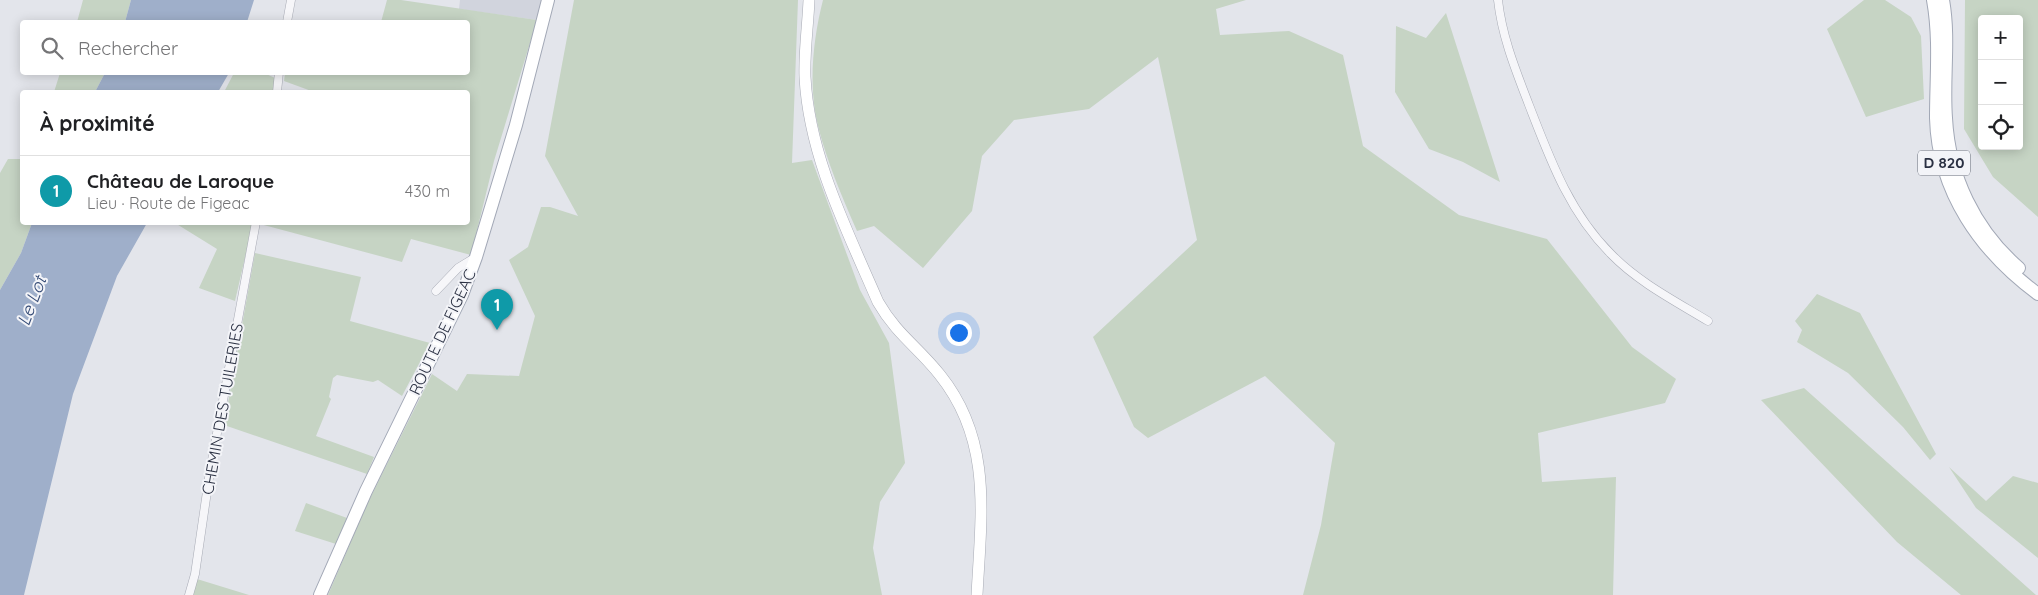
<!DOCTYPE html>
<html lang="fr">
<meta charset="utf-8">
<style>
body{margin:0;font-family:Quicksand,sans-serif;background:#f2f2f2;color:#202124}
.controls{position:absolute;right:15px;top:15px;display:grid;overflow:hidden;border-radius:5px;box-shadow:0 2px 12px #0003}
.controls button{width:45px;height:45px;display:grid;place-items:center;padding:0;border:0;border-bottom:1px solid #e0e0e0;background:#fff;color:#202124;font:25px sans-serif}
.you{position:absolute;left:958px;top:332px;width:18px;height:18px;margin:-12px;border:4px solid #fff;border-radius:50%;background:#1a73e8;box-shadow:0 0 0 8px #1a73e833}
.badge{display:grid;place-items:center;width:32px;height:32px;border-radius:50%;background:#cc4b50;color:#fff;font-size:16px;font-weight:700}
.pin{position:absolute;translate:-50% -41px;filter:drop-shadow(0 1px 2px #0008)}
.pin::after{content:'';position:absolute;top:26px;width:18px;height:15px;background:inherit;clip-path:polygon(0 0,100% 0,50% 100%)}
.list{margin:0;padding:0;list-style:none}
h2{display:flex;justify-content:space-between;align-items:center;height:65px;margin:0;padding:0 20px;font-size:21px}
h2 small{font-size:16px;font-weight:400;color:#757577}
.list li{display:grid;grid-template-columns:32px 1fr auto;gap:15px;align-items:center;box-sizing:border-box;height:70px;padding:0 20px;border-top:1px solid #e0e0e0}
.list b{display:block;font-size:19px;white-space:nowrap}
.list p{margin:0;font-size:16px;white-space:nowrap;color:#757577}
.list em{font-size:16px;font-style:normal;color:#757577}
.icon{flex:none;width:28px;height:28px;fill:none;stroke:currentColor;stroke-width:2;stroke-linecap:round;stroke-linejoin:round}
.map{position:relative;flex:none;width:2038px;height:595px;overflow:hidden}
.search{position:absolute;background:#fff;box-shadow:0 2px 12px #0003;left:20px;top:20px;width:450px;height:55px;display:flex;align-items:center;gap:12px;box-sizing:border-box;padding:0 18px;border-radius:5px;color:#757577;font-size:19px}
.panel{position:absolute;background:#fff;box-shadow:0 2px 12px #0003;left:20px;top:90px;width:450px;height:135px;border-radius:5px}
.map>svg:first-child{display:block}
.built{fill:#d1d4dd}
.green{fill:#c6d4c4;fill-rule:evenodd}
.water{fill:#9fafca}
.lines{fill:none;stroke-linecap:round;stroke-linejoin:round}
.street-casing{stroke:#a8abb5;stroke-width:9}
.secondary-casing{stroke:#a8abb5;stroke-width:12}
.primary-casing{stroke:#a2a8b6;stroke-width:14}
.street{stroke:#f6f6f9;stroke-width:8}
.secondary{stroke:#fff;stroke-width:11}
.primary{stroke:#fff;stroke-width:12}
.labels{text-anchor:middle;stroke-width:4;stroke-linejoin:round;paint-order:stroke}
.shield{fill:#f3f4f8;stroke:#676c79;stroke-width:1}
.shield-label{font-size:15px;font-weight:bold;fill:#2b3143}
.street-label{font-size:16px;fill:#2b3143;stroke:#f3f4f8}
.water-label{font-size:18px;font-style:italic;fill:#354b76;stroke:#f3f4f8}
</style>
<div class="map">
<svg width="2038" height="595" viewBox="0 0 2038 595">
<rect width="100%" height="100%" fill="#e3e5eb"/>
<path class="built" d="M 460,0 L 542,0 L 537,20 L 459,9 Z"/>
<path class="green" d="M 83,0 L 131,0 L 125,22 L 77,22 Z
M 387,0 L 401,0 L 537,20 L 494,161 L 471,255 L 411,239 L 402,262 L 260,224 L 260,222 L 396,222 L 405,225 L 406,222 L 468,222 L 468,92 L 314,92 L 284,81 L 285,73 L 468,72 L 468,22 L 381,22 Z
M 574,0 L 798,0 L 792,163 L 812,160 L 860,290 L 889,343 L 905,463 L 880,502 L 873,548 L 882,595 L 328,595 L 367,504 L 432,374 L 457,391 L 467,374 L 519,376 L 535,316 L 509,260 L 528,247 L 541,207 L 550,207 L 578,216 L 545,156 Z
M 823,0 L 1246,0 L 1216,9 L 1220,35 L 1289,31 L 1343,55 L 1363,146 L 1459,215 L 1547,239 L 1632,347 L 1676,379 L 1665,403 L 1538,433 L 1542,482 L 1616,477 L 1613,595 L 1303,595 L 1321,525 L 1335,443 L 1265,376 L 1148,438 L 1134,427 L 1093,337 L 1197,240 L 1158,57 L 1089,109 L 1014,120 L 982,156 L 972,211 L 923,268 L 874,226 L 857,231 C 842,197 827,162 818,126 C 808,86 813,39 823,0 Z
M 1864,0 L 1885,0 L 1911,17 L 1921,36 L 1924,99 L 1866,117 L 1827,29 Z
M 1965,0 L 2038,0 L 2038,217 L 1993,177 L 1964,129 ZM 1982,19 L 2019,19 L 2019,146 L 1982,146 Z
M 1446,13 L 1500,182 L 1463,162 L 1429,149 L 1395,92 L 1396,26 L 1426,38 Z
M 60,73 L 105,73 L 95,92 L 54,92 Z
M 234,73 L 264,73 L 275,78 L 273,92 L 224,92 Z
M 8,159 L 22,159 L 22,222 L 32,223 L 21,253 L 0,290 L 0,173 Z
M 175,223 L 253,223 L 235,301 L 199,288 L 217,249 Z
M 255,253 L 361,277 L 350,321 L 430,343 L 402,396 L 378,380 L 373,382 L 337,375 L 333,378 L 329,397 L 331,399 L 316,436 L 374,457 L 367,474 L 224,425 Z
M 1817,294 L 1860,313 L 1936,454 L 1930,460 L 1903,427 L 1848,373 L 1797,342 L 1802,330 L 1795,321 Z
M 1804,388 L 2036,595 L 1961,595 L 1897,542 L 1761,400 Z
M 1949,467 L 1986,501 L 2013,476 L 2038,483 L 2038,558 L 1976,508 Z
M 306,503 L 347,518 L 336,544 L 295,531 Z
M 197,579 L 249,595 L 192,595 Z"/>
<path class="water" d="M 131,0 L 254,0 L 247,22 L 125,22 Z
M 105,73 L 105,72 L 229,73 L 218,92 L 95,92 Z
M 32,223 L 147,223 L 117,276 L 73,394 L 24,595 L 0,595 L 0,290 L 21,253 Z"/>
<g class="lines">
<defs>
<path id="street" d="M 1498,0 C 1502,37 1516,71 1529,105 C 1550,159 1569,212 1611,254 C 1638,282 1675,301 1708,321
M 287,22 L 291,0
M 277,92 L 279,72
M 436,291 L 458,268 L 476,257
M 189,595 L 195,574 L 210,471 L 256,222"/>
<path id="secondary" d="M 809,0 C 808,25 804,52 805,77 C 809,156 847,230 878,302 C 897,335 918,347 940,375 C 993,441 981,516 977,595"/>
<path id="primary" d="M 1933,0 C 1940,39 1936,78 1936,118 C 1938,192 1981,252 2038,294
M 1943,0 C 1950,39 1943,78 1946,118 C 1949,176 1975,230 2019,268
M 320,595 L 366,491 L 462,295 L 476,257 L 516,125 L 548,0"/>
</defs>
<use href="#street" class="street-casing"/>
<use href="#secondary" class="secondary-casing"/>
<use href="#primary" class="primary-casing"/>
<use href="#street" class="street"/>
<use href="#secondary" class="secondary"/>
<use href="#primary" class="primary"/>
</g>
<g class="labels">
<rect class="shield" x="1918" y="150.5" width="52" height="25" rx="4"/>
<g class="shield-label">
<text x="1944" y="168">D 820</text>
</g>
<g class="street-label">
<text transform="translate(442 332) rotate(-65)" y="6">ROUTE DE FIGEAC</text>
<text transform="translate(222 409) rotate(-80)" y="6">CHEMIN DES TUILERIES</text>
</g>
<g class="water-label">
<text transform="translate(32 301) rotate(-69)" y="6">Le Lot</text>
</g>
</g>
</svg>
<div class="controls">
<button>+</button>
<button>−</button>
<button><svg class="icon" aria-label="locate" viewBox="0 0 24 24"><circle cx="12" cy="12" r="6"/><path d="M12 2v4M12 18v4M2 12h4M18 12h4"/></svg></button>
</div>
<div class="you"></div>
<div class="pin badge" style="left:497px;top:330px;background:#0f9aa8">1</div>
<div class="search"><svg class="icon" aria-label="search" viewBox="0 0 24 24"><circle cx="10" cy="10" r="6"/><path d="M15 15l6 6"/></svg>Rechercher</div>
<section class="panel">
<h2>À proximité<small></small></h2>
<ul class="list">
<li><span class="badge" style="background:#0f9aa8">1</span><div><b>Château de Laroque</b><p>Lieu · Route de Figeac</p></div><em>430 m</em></li>
</ul>
</section>
</div>
